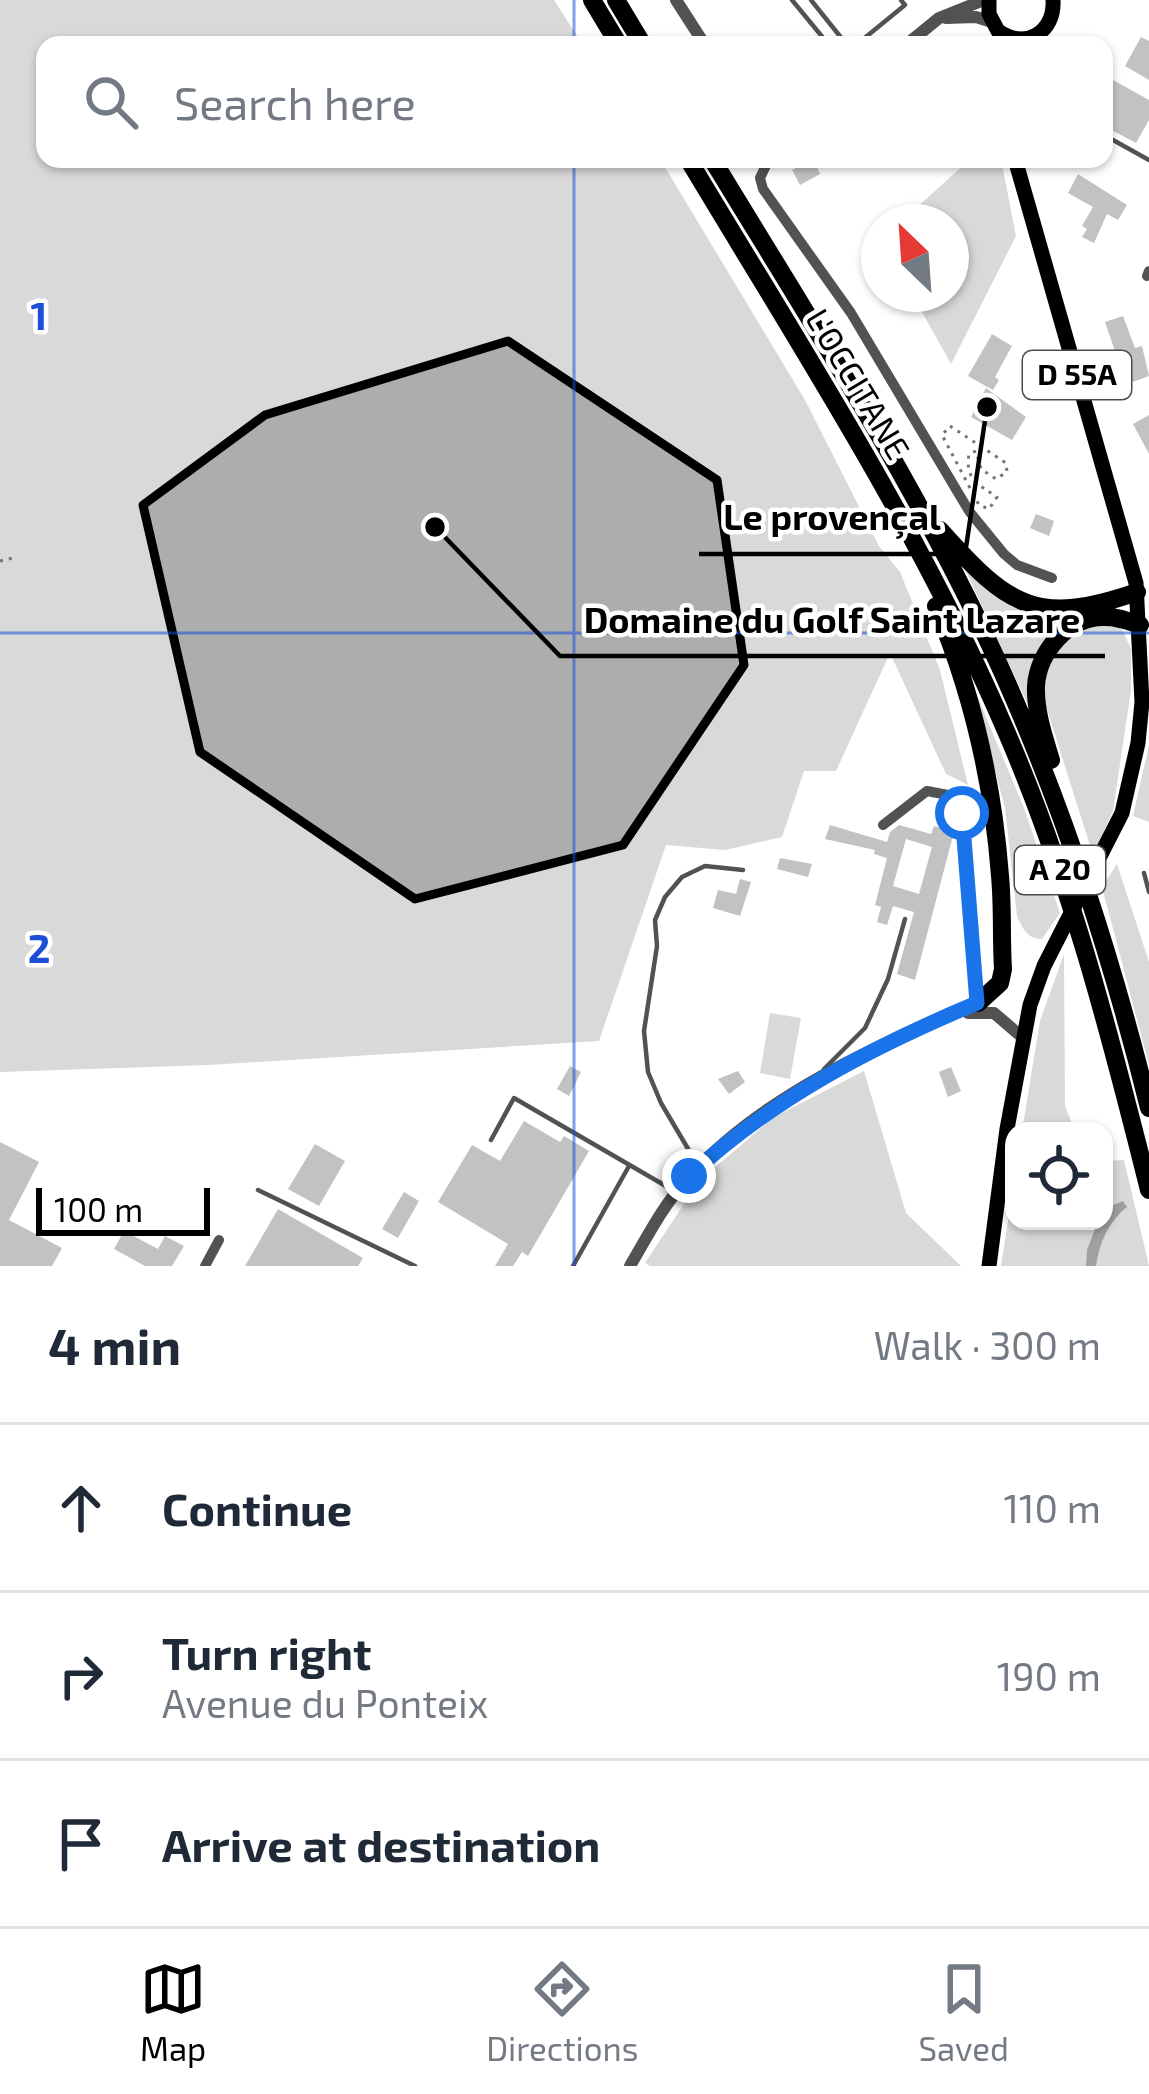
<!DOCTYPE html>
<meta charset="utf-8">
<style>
body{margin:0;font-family:"Exo 2",sans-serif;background:#f6f6f7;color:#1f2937}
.controls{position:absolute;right:36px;bottom:36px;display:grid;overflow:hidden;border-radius:24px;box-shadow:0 3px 9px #0004}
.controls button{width:108px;height:108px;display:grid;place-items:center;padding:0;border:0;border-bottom:3px solid #e0e1e3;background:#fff;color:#1f2937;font:60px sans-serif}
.compass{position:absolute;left:861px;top:204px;width:108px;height:108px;border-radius:50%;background:#fff;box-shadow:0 3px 9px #0004;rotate:335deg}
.scale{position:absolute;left:36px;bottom:30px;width:174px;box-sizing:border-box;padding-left:12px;border:6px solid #000;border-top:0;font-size:33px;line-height:42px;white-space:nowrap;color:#000;-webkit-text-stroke:9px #fff;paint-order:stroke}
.stop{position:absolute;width:36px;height:36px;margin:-27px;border:9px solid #1a73e8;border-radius:50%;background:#fff}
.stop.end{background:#1a73e8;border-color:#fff;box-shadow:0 3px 12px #0008}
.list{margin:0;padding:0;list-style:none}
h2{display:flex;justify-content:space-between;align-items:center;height:156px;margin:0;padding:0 48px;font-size:51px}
h2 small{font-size:39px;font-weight:400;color:#747a83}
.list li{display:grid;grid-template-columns:78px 1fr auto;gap:36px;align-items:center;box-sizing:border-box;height:168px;padding:0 48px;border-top:3px solid #e0e1e3}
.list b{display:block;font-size:45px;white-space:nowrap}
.list p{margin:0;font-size:39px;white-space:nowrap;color:#747a83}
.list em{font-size:39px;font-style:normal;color:#747a83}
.icon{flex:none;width:66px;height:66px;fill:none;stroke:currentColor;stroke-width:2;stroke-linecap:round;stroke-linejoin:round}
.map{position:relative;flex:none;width:1149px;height:1266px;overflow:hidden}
.search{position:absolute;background:#fff;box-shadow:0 3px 9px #0004;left:36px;right:36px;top:36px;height:132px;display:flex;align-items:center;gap:30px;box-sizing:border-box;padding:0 42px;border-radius:24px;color:#747a83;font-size:45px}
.sheet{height:660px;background:#fff}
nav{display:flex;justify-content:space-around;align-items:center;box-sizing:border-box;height:168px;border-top:3px solid #e0e1e3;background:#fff;font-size:33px;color:#747a83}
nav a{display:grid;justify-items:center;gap:6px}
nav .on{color:#000}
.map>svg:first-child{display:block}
.green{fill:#d9d9d9}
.water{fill:#a0a0a0}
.building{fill:#c2c2c2;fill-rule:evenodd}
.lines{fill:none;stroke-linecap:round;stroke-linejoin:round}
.path{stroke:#747474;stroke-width:3;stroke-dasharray:3 6;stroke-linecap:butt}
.service{stroke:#525252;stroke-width:4.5}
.minor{stroke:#525252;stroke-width:10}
.tertiary{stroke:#525252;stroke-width:12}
.primary{stroke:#000;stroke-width:15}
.motorway{stroke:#000;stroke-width:18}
.route{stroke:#1a73e8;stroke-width:15}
.marked{fill:#000;fill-opacity:0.2;stroke:#000;stroke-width:9;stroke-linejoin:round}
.grid{fill:none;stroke:#1d4ed8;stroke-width:3;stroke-opacity:0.55}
.labels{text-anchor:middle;stroke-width:9;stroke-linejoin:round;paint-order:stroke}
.shield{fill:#fff;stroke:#4c4c4c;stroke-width:3}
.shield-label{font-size:30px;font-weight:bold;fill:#000}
.street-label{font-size:33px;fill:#000;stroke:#fff}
.grid-label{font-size:39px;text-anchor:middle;font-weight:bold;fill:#1d4ed8;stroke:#fff;stroke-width:9;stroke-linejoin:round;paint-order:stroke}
.leader{fill:none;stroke:#000;stroke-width:4.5}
.callout-dot{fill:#000;stroke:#fff;stroke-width:4.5}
.callout-label{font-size:36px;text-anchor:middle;font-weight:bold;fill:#000;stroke:#fff;stroke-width:9;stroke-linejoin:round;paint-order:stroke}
</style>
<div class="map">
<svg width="1149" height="1266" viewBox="0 0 1149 1266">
<rect width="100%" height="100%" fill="#fff"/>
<path class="green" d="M 0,0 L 554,0 L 583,45 L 45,45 L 45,159 L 660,159 L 805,400 L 879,546 L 900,572 L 940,670 L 968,785 L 946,774 L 890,653 L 836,771 L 804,771 L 782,837 L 725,850 L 666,845 L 599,1041 L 209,1065 L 0,1072 Z
M 970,159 L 1001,159 L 1016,236 L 951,364 L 912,294 L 951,294 L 951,222 L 901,222 Z
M 963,565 C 1000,600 1025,621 1078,615 L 1049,634 L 1031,711 Z
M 1111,621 L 1123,631 L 1131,649 L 1131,690 L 1113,811 L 1093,855 L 1044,700 C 1047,648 1060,633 1111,621 Z
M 971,681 L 1024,808 L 1060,913 L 1042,939 C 1027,939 1023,929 1017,916 L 1005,808 Z
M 1149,745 L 1149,822 L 1133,816 Z
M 1117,864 L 1149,962 L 1149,1065 L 1102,887 Z
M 1064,954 L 1065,1106 L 1075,1131 L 1022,1131 L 1040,1021 Z
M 770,1013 L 801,1018 L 790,1079 L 760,1073 Z
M 864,1071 L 906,1213 L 961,1266 L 650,1266 L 645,1263 L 700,1180 L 774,1117 Z
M 1124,1160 L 1149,1266 L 1001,1266 L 1014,1183 L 1014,1221 L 1104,1221 L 1104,1161 Z"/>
<path class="water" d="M 1123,1201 L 1127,1207 C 1109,1221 1099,1243 1096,1266 L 1086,1266 L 1087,1250 L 1097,1224 L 1104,1221 L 1111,1206 Z"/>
<path class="building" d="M 1141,37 L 1149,41 L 1149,80 L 1125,66 Z
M 1104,75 L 1149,100 L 1149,120 L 1136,143 L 1104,126 Z
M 814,159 L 820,174 L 800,185 L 792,170 Z
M 1078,174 L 1127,205 L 1118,220 L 1107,214 L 1094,243 L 1082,237 L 1087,229 L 1082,226 L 1093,207 L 1068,193 Z
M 1123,316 L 1135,348 L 1142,346 L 1149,376 L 1119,387 L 1108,357 L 1116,354 L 1105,322 Z
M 992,334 L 1012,346 L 995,377 L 999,380 L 993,390 L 968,376 Z
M 986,388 L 1026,417 L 1012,440 L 971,417 Z
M 1149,415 L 1149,454 L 1133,424 Z
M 1036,514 L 1054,521 L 1049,536 L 1030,528 Z
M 830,825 L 887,842 L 890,832 L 899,825 L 931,834 L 934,826 L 954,832 L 915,980 L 897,974 L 914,912 L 893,906 L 887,925 L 877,922 L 881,907 L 875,905 L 887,858 L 874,854 L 875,850 L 825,839 ZM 906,839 L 932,847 L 919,894 L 893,886 Z
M 780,858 L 812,864 L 808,877 L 777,869 Z
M 740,879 L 751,882 L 740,916 L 713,908 L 718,890 L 736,894 Z
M 570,1066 L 581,1072 L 569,1096 L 557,1089 Z
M 951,1067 L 961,1091 L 948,1097 L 939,1072 Z
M 738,1071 L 745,1082 L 729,1094 L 718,1079 Z
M 524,1121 L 560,1142 L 564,1136 L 589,1151 L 528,1256 L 522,1252 L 513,1266 L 495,1266 L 508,1244 L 438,1202 L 472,1145 L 500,1161 Z
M 0,1142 L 39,1162 L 9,1220 L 62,1248 L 52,1266 L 0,1266 Z
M 315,1144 L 345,1161 L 319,1206 L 288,1189 Z
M 404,1192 L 419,1201 L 398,1238 L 382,1229 Z
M 278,1209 L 363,1258 L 358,1266 L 245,1266 Z
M 124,1231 L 158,1249 L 165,1236 L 184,1246 L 172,1266 L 145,1266 L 114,1249 Z"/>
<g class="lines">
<path class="path" d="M 950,426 L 1006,463 L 1007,472 L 996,479 L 981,469 L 976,451 L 969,454 C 965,480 978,484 997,497 L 989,509 L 979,505 L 942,435 Z
M 0,561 L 13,558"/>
<path class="service" d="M 792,0 L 829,45
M 811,0 L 847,45
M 856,45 L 905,5 L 901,0
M 1104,135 L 1149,160
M 1144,873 L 1149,892
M 824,1069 L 865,1028 L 888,979 L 905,919
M 491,1140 L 514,1098 L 671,1189
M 697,1164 L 661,1103 L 648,1072 L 644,1031 L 657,946 L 655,920 L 665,897 L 682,877 L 705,866 L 743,870
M 258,1190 L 415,1266
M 573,1266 L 629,1166"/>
<path class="minor" d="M 769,159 L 760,178 L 763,189 L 851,313 L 969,511 L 1004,554 L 1017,565 L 1052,578
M 1147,276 L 1149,271
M 883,825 L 927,791 L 948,795 L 962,813 L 978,1003
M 205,1266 L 219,1240"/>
<path class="tertiary" d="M 676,0 L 705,45
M 946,18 L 976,17 L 992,22
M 906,45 L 939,18 L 984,0
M 968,1013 L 994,1013 L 1022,1037
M 630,1266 C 647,1237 663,1206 686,1180 C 761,1096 875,1046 978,1003"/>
<path class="primary" d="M 989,0 L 989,14 L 998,31 C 1025,50 1055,33 1053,0
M 989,1266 L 1007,1129 L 1030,1005 L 1044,966 L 1122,813 L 1138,743 L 1142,702 L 1136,583 L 1015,159"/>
<path class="motorway" d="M 592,0 L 619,45
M 616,0 L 643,45
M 688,159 C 800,346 920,530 1006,731 C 1070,879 1110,1034 1149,1190
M 712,159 C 805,312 903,464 981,626 C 1055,780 1108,942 1149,1108
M 940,530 C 1008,606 1036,627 1137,592
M 936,606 C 972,692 993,783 1000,876 C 1003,907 1001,938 1003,969 L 1000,983 L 978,1003
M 1051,760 C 1044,737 1035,711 1036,686 C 1038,652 1068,617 1103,617 C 1116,616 1128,621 1140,625"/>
</g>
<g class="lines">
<path class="route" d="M 689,1176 C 773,1098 872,1047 977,1003 L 962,813"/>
</g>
<path class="marked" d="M 508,341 L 717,480 L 744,665 L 623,845 L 415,899 L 200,752 L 143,505 L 265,415 Z"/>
<path class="grid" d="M 574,0 L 574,45M 574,159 L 574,1266M 0,633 L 1149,633"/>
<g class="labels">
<g class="shield">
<rect x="1023" y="351" width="108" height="48" rx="9"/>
<rect x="1015" y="846" width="90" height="48" rx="9"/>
</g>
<g class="shield-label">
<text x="1077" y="385">D 55A</text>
<text x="1060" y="880">A 20</text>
</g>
<g class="street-label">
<text transform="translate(858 384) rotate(59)" y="12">L'OCCITANE</text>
</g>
</g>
<g class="grid-label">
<text x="39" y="330">1</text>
<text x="39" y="963">2</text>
</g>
<path class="leader" d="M987 407L965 554H699M435 527L560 656H1105"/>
<g class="callout-dot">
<circle cx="987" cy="407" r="12"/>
<circle cx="435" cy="527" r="12"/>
</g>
<g class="callout-label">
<text x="832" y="530">Le provençal</text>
<text x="832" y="633">Domaine du Golf Saint Lazare</text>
</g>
</svg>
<div class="controls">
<button><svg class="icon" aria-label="locate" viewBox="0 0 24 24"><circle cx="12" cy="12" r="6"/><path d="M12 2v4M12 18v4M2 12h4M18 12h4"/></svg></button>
</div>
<svg class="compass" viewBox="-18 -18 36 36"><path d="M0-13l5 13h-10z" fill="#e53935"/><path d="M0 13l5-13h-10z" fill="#747a83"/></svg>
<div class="scale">100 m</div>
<div class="stop" style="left:962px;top:813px"></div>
<div class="stop end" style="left:689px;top:1176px"></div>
<div class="search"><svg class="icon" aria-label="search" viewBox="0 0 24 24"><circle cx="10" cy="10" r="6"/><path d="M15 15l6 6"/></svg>Search here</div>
</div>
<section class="sheet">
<h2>4 min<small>Walk · 300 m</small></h2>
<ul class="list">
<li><svg class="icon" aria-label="ahead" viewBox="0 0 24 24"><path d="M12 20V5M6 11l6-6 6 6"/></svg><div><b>Continue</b></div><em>110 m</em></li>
<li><svg class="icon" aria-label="right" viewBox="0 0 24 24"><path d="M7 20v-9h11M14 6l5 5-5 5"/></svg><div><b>Turn right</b><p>Avenue du Ponteix</p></div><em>190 m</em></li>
<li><svg class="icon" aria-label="arrive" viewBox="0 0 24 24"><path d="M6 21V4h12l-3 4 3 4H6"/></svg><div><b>Arrive at destination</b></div></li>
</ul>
</section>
<nav>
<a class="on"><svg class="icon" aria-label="map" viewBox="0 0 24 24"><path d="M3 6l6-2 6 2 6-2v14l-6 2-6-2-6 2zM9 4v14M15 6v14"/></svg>Map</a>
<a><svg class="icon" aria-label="directions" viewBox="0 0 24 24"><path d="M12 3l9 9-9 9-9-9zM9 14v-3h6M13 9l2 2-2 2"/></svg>Directions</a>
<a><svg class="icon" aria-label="saved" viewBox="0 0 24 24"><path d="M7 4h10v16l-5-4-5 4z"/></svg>Saved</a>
</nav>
